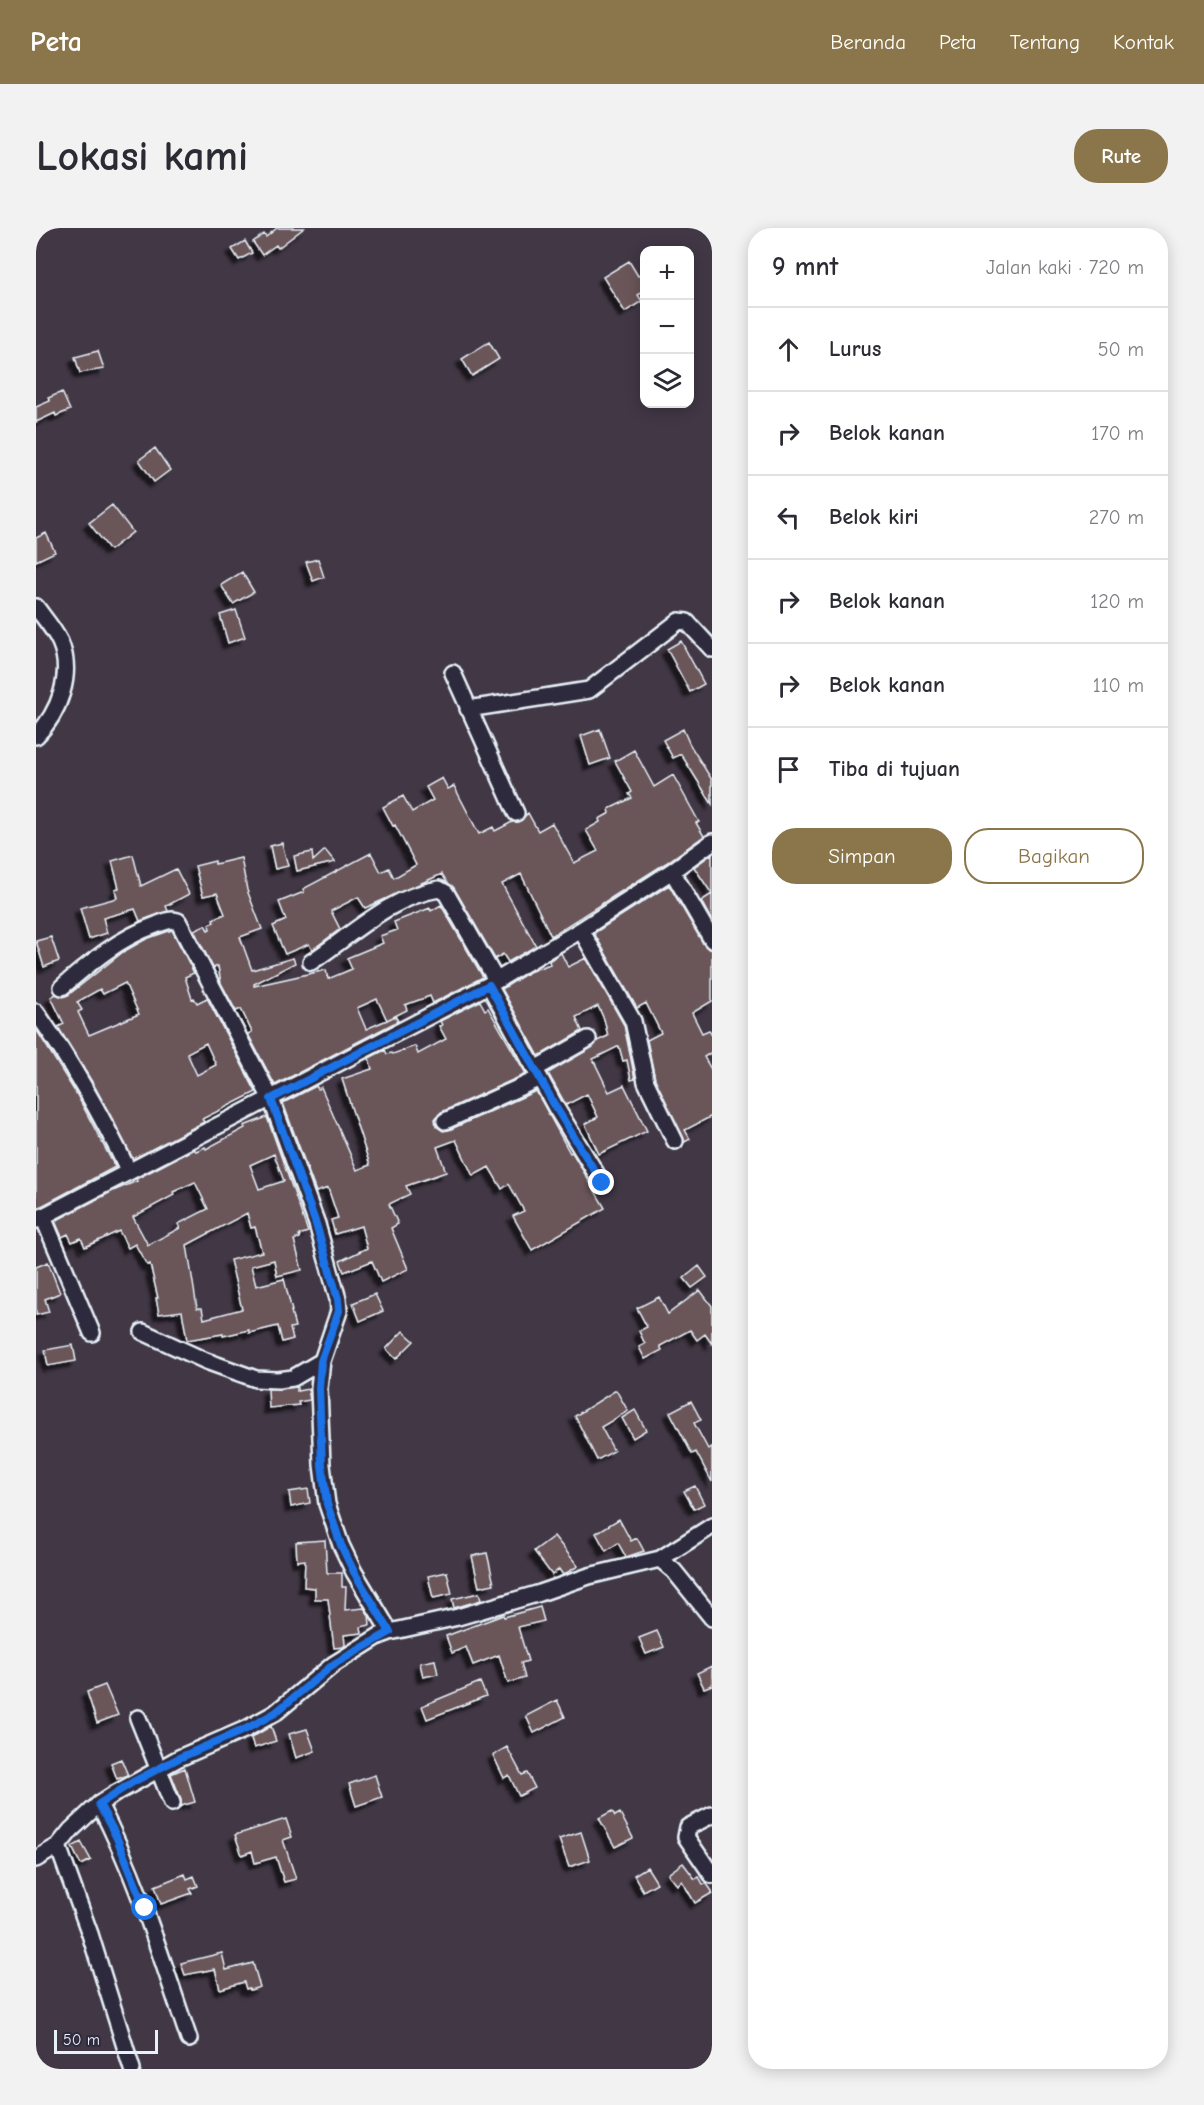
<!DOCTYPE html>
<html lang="id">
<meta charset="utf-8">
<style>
body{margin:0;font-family:"Comic Neue",sans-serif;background:#f2f2f3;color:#2b2b33}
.controls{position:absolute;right:18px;top:18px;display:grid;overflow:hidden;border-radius:12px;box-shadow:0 3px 15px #0003}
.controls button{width:54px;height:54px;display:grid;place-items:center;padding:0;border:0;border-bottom:2px solid #e1e1e2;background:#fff;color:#2b2b33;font:30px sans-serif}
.scale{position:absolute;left:18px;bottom:15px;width:104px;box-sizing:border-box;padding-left:6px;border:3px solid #e8f1f8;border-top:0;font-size:16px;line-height:21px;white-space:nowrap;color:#e8f1f8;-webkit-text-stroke:4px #2f2a3d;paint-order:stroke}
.stop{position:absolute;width:18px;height:18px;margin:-14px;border:4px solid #1a73e8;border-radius:50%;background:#fff}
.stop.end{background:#1a73e8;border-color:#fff;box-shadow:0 2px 6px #0008}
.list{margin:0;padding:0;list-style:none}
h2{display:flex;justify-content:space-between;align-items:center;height:78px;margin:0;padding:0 24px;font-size:26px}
h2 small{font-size:20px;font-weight:400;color:#7c7c81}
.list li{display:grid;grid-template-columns:39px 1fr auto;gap:18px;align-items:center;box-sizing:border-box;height:84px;padding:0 24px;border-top:2px solid #e1e1e2}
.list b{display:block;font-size:22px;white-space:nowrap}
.list em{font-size:20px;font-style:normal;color:#7c7c81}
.actions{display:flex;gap:12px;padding:18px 24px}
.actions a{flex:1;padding:14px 0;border:2px solid #8a764a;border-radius:24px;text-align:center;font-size:21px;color:#8a764a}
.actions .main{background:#8a764a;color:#fff}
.icon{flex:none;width:33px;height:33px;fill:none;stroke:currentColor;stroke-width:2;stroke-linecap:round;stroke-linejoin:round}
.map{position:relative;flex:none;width:676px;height:1841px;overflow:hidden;border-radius:24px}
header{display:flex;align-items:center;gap:36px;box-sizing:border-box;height:84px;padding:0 30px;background:#8a764a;color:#fff}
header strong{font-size:28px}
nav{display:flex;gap:33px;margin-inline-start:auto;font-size:21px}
.intro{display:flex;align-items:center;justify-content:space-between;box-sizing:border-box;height:144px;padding:0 36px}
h1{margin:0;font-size:42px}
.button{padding:15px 27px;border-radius:24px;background:#8a764a;color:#fff;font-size:21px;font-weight:700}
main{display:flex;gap:36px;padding:0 36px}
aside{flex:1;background:#fff;border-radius:24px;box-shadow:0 3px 15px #0003}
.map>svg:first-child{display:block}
.building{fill:#6a5559;stroke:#e8f1f8;stroke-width:1.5;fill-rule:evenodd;filter:url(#shadow)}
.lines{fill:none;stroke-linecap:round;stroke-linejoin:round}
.minor-casing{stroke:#e8f1f8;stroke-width:20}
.minor{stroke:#2f2a3d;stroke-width:15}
.route{stroke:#1a73e8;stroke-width:8}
</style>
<header>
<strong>Peta</strong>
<nav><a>Beranda</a><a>Peta</a><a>Tentang</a><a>Kontak</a></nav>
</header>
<div class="intro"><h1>Lokasi kami</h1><a class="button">Rute</a></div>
<main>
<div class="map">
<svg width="676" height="1841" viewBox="0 0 676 1841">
<defs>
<filter id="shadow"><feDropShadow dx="-5.5" dy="5.5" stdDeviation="1.5" flood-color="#0009"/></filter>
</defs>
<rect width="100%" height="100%" fill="#413745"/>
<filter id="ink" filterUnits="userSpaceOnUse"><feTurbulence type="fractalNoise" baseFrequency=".0167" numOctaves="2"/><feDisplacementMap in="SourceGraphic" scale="12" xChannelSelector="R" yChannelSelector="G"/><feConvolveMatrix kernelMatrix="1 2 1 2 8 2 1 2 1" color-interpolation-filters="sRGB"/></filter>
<g filter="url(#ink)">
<path class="building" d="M 241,0 L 268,0 L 242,20 L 240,17 L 226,27 L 217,14 L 228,6 L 230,9 Z
M 209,13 L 216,25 L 203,32 L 196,21 Z
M 593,33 L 602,48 L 609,44 L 609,63 L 602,67 L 606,73 L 589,84 L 567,49 Z
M 453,114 L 463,131 L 436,148 L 426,131 Z
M 62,123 L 68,141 L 44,145 L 39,129 Z
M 26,164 L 34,182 L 20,188 L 19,185 L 0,194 L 0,179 L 14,173 L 12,170 Z
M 119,220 L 134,242 L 118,254 L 103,232 Z
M 76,277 L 97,304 L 74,322 L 53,295 Z
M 10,305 L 19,324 L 0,333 L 0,310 Z
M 282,331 L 288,349 L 277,353 L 270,334 Z
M 206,344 L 218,364 L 197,376 L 185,357 Z
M 200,382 L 209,409 L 192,415 L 184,387 Z
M 645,413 L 668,456 L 654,464 L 631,421 Z
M 564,501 L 574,530 L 554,537 L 545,508 Z
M 647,501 L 654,517 L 676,552 L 676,576 L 645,526 L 637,530 L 627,512 Z
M 598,522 L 618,559 L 637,547 L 663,594 L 660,595 L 668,608 L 630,635 L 515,708 L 485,646 L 466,656 L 500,718 L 472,734 L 467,726 L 459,731 L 418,660 L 411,654 L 406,646 L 329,680 L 322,669 L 295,683 L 304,701 L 276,722 L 273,716 L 249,726 L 237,698 L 250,692 L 243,674 L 268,664 L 267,661 L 335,625 L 345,644 L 353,640 L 358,650 L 380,637 L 359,597 L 357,598 L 347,579 L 367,568 L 376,584 L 397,572 L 390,559 L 406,550 L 412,561 L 418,558 L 443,606 L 457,599 L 459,603 L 476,594 L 483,594 L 492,585 L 502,603 L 516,595 L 538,635 L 562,623 L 550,602 L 564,594 L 563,591 L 574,585 L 573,581 L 596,570 L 593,566 L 596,564 L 579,533 Z
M 246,615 L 252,638 L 239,641 L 234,618 Z
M 289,622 L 299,634 L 261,643 L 258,628 L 276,624 L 277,633 Z
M 676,626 L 676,693 L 665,673 L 676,666 L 658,639 Z
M 97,627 L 105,658 L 140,641 L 153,666 L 130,678 L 132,683 L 104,693 L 99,681 L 67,690 L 71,705 L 53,711 L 44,680 L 81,670 L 79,661 L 83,660 L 76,633 Z
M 205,630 L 211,662 L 226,701 L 204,709 L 216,742 L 257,730 L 259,735 L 218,756 L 218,758 L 290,742 L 292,751 L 316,741 L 311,730 L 347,715 L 344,708 L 361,702 L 358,694 L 394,680 L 395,683 L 405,677 L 447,749 L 397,775 L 394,768 L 369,777 L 371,782 L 351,792 L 359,788 L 362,793 L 239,857 L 212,806 L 216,804 L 205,781 L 200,783 L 185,755 L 182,738 L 177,740 L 158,702 L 169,697 L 172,702 L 174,701 L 173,696 L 178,694 L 177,691 L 189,686 L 181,665 L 167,668 L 159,638 L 179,633 L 179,636 ZM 341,771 L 351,792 L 330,801 L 321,780 Z
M 633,657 L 668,717 L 676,722 L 676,773 L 656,785 L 666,805 L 673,802 L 676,808 L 676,824 L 668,829 L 676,843 L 676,888 L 649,902 L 654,911 L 649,914 L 619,851 L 611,812 L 625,805 L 610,775 L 601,780 L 558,705 Z
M 136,702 L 158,745 L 149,749 L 156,771 L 158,770 L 161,775 L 171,770 L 220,864 L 166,891 L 168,894 L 97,931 L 58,857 L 22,799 L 28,796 L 15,769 L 20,766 L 27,769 L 32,767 L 87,724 L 110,711 ZM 89,755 L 103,786 L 53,807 L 42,784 L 46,782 L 41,774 L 64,761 L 67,766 ZM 170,815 L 180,837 L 161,847 L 151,825 Z
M 15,709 L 23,733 L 8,739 L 0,713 Z
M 525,725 L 532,739 L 550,730 L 588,797 L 599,851 L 595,852 L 591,832 L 587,833 L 583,818 L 557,831 L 573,864 L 588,857 L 611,903 L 563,926 L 549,896 L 562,889 L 551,866 L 530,877 L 512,845 L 557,819 L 561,813 L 572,808 L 568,791 L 562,778 L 540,789 L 546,803 L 503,828 L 466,761 L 493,744 L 514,736 L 513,733 Z
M 444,773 L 449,782 L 452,780 L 490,846 L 405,884 L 399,891 L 400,898 L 407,903 L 413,902 L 500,863 L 534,925 L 536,924 L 569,980 L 496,1022 L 477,988 L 488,983 L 473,956 L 466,961 L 453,939 L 437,948 L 420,912 L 401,919 L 410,944 L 370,958 L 374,966 L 353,976 L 362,996 L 355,1000 L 372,1041 L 345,1054 L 336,1033 L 308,1044 L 304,1033 L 331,1020 L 325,998 L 299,1006 L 295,992 L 302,990 L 292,960 L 280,964 L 247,875 L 280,858 L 282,861 L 285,859 L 321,942 L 334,937 L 306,851 L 336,841 L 333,830 L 349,822 L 351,826 L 356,825 L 357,826 L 379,818 L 382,826 L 410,811 L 403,798 L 406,797 L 404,793 Z
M 0,801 L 41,867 L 79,939 L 0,981 Z
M 231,889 L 272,1004 L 263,1007 L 264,1010 L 258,1012 L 266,1042 L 241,1048 L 238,1032 L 215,1038 L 220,1058 L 248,1051 L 256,1083 L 255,1083 L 259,1099 L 254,1100 L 257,1111 L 246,1114 L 242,1098 L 213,1105 L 213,1102 L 187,1108 L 187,1106 L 151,1112 L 146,1083 L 123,1086 L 120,1070 L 122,1070 L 114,1036 L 111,1037 L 99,1016 L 92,1020 L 83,1003 L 49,1019 L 45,1010 L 36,1014 L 32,1006 L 26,1009 L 19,993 L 77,963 L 101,953 L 100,951 L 158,921 L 160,923 L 169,919 L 170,921 L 209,900 L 208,898 ZM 238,926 L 248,953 L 223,961 L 214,937 ZM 159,954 L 172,981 L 142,996 L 144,1000 L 112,1017 L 97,989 L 138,967 L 137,964 ZM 211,985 L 215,1000 L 219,999 L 226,1024 L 194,1032 L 206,1081 L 168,1091 L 166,1080 L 161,1080 L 151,1017 Z
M 12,1034 L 24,1065 L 9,1071 L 13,1084 L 0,1087 L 0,1039 Z
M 663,1038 L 671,1049 L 656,1060 L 648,1050 Z
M 664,1062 L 676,1078 L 676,1116 L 669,1106 L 661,1112 L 654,1102 L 624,1118 L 626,1122 L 609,1131 L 603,1119 L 609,1116 L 603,1103 L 611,1099 L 601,1080 L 623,1069 L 632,1086 Z
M 339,1066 L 347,1083 L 324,1093 L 317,1075 Z
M 367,1103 L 378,1113 L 360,1131 L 350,1121 Z
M 37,1117 L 40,1133 L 12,1138 L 9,1122 Z
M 261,1159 L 261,1163 L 272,1161 L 274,1172 L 262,1174 L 263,1177 L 233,1180 L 232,1161 Z
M 580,1162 L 592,1183 L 565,1199 L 578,1223 L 561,1232 L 539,1188 Z
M 655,1173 L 665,1192 L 658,1195 L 672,1221 L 676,1218 L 676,1254 L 660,1224 L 656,1226 L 634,1184 Z
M 599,1182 L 610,1202 L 597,1210 L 586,1190 Z
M 659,1258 L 668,1276 L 658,1281 L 648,1263 Z
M 272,1261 L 274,1275 L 255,1279 L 253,1264 Z
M 583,1291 L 595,1313 L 601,1310 L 608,1323 L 590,1329 L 582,1315 L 570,1323 L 560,1305 Z
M 518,1308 L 542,1338 L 527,1347 L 523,1341 L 516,1347 L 498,1323 Z
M 289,1312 L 291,1345 L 306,1345 L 306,1359 L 310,1359 L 309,1382 L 328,1380 L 333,1387 L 334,1397 L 325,1399 L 326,1405 L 308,1407 L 309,1417 L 307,1419 L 298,1420 L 292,1371 L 279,1371 L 279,1360 L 268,1359 L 269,1332 L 261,1333 L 260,1314 Z
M 451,1325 L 458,1356 L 443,1359 L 436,1328 Z
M 411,1344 L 416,1366 L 397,1370 L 392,1348 Z
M 443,1365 L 445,1372 L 418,1380 L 416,1371 Z
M 504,1379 L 508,1393 L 482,1399 L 492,1433 L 485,1435 L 489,1450 L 472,1455 L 463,1427 L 437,1437 L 430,1419 L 416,1425 L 410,1408 L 467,1387 L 468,1389 Z
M 621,1403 L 628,1419 L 610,1426 L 603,1410 Z
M 399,1432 L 402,1446 L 387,1449 L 384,1435 Z
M 676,1438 L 676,1457 L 668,1460 L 661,1445 Z
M 444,1454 L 450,1468 L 391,1491 L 386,1478 Z
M 69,1457 L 82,1487 L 61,1495 L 51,1464 Z
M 521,1472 L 529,1489 L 498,1505 L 490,1488 Z
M 235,1498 L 240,1513 L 218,1520 L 215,1510 Z
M 271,1501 L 279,1523 L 260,1530 L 253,1506 Z
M 471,1519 L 486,1547 L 491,1545 L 499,1560 L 483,1568 L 473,1547 L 468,1550 L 457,1527 Z
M 85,1531 L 92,1547 L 81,1551 L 75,1535 Z
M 149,1540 L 159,1574 L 145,1578 L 145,1571 L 135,1546 Z
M 339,1547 L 346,1569 L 320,1578 L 313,1556 Z
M 576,1583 L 579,1588 L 584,1585 L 597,1610 L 579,1619 L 563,1590 Z
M 250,1591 L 256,1609 L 247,1612 L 260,1651 L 248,1654 L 240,1629 L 219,1635 L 216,1623 L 206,1627 L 199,1607 Z
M 545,1604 L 554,1632 L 533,1639 L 523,1611 Z
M 45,1614 L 55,1632 L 45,1637 L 36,1619 Z
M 647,1635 L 659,1651 L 663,1649 L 667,1656 L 671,1656 L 676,1663 L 676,1665 L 659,1675 L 646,1653 L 641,1657 L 632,1646 Z
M 611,1639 L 621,1655 L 607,1663 L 598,1647 Z
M 149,1646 L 151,1651 L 158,1648 L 162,1658 L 154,1661 L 156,1665 L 125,1676 L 119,1658 Z
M 186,1725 L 190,1742 L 217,1735 L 224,1759 L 214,1762 L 213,1760 L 210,1761 L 208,1754 L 184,1761 L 179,1741 L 149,1747 L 145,1735 Z"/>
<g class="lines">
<defs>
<path id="minor" d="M 0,379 C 8,390 18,401 24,414 C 38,446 23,485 0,508
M 417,445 L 480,585
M 432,481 L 553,462 L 643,393 L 651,394 L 676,421
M 636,643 L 676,712
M 545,702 L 597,793 L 610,854 L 639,913
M 275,734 C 316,707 353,669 403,661 L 410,665 L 460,752
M 453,757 L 519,878 L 566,955
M 26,759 C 55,734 83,710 120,697 C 128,694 134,690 142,693 L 235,871 L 281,996 L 302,1071 L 303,1083 L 286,1133 L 283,1160 L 286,1237 L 291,1276 L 305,1317 L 318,1344 L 354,1404
M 0,784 C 36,835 66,888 93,944
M 499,841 L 552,811
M 409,893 L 504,850
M 7,989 L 56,1105
M 0,992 L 453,757 L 545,702 L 636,643 L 676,614
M 107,1104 L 170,1133 L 220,1151 L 242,1152 L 257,1150 L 286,1133
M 624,1331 L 638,1343 L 676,1390
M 102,1490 L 136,1575
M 63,1576 C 102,1651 126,1732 153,1811
M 676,1587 L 652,1599 L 650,1609 L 676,1647
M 22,1618 L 54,1706 L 96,1841
M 0,1631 L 22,1618 L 35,1602 L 63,1576 L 80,1565 L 143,1530 L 210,1501 L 239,1485 L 298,1436 L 343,1408 L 354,1404 L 422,1389 L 504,1365 L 553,1348 L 624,1331 L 676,1298"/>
</defs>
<use href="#minor" class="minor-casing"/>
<use href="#minor" class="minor"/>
</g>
</g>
<g class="lines" filter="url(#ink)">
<path class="route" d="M 109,1680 L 80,1608 L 63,1576 L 97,1554 L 143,1530 L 210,1501 L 239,1485 L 298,1436 L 354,1404 L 318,1344 L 305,1317 L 291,1276 L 286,1237 L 283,1160 L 285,1133 L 303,1083 L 302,1071 L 280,996 L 235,871 L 453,757 L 519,878 L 566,955"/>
</g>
</svg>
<div class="controls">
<button>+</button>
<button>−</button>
<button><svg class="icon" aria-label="layers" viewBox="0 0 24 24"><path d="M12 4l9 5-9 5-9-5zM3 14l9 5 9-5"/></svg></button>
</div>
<div class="scale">50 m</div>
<div class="stop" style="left:109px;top:1680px"></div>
<div class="stop end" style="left:566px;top:955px"></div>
</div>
<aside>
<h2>9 mnt<small>Jalan kaki · 720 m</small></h2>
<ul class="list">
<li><svg class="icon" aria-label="ahead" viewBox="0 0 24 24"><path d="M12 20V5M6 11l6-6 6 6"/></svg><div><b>Lurus</b></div><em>50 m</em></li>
<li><svg class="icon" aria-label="right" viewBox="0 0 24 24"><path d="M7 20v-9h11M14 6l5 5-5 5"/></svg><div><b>Belok kanan</b></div><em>170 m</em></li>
<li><svg class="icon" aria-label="left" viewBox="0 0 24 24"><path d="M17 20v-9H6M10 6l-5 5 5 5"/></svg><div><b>Belok kiri</b></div><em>270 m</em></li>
<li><svg class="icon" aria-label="right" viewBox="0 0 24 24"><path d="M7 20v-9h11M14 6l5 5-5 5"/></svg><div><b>Belok kanan</b></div><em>120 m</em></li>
<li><svg class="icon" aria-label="right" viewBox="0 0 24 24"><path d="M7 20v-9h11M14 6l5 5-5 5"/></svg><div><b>Belok kanan</b></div><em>110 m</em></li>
<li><svg class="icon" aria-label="arrive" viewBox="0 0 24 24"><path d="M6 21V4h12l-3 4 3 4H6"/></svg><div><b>Tiba di tujuan</b></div></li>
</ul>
<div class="actions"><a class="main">Simpan</a><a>Bagikan</a></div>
</aside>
</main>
